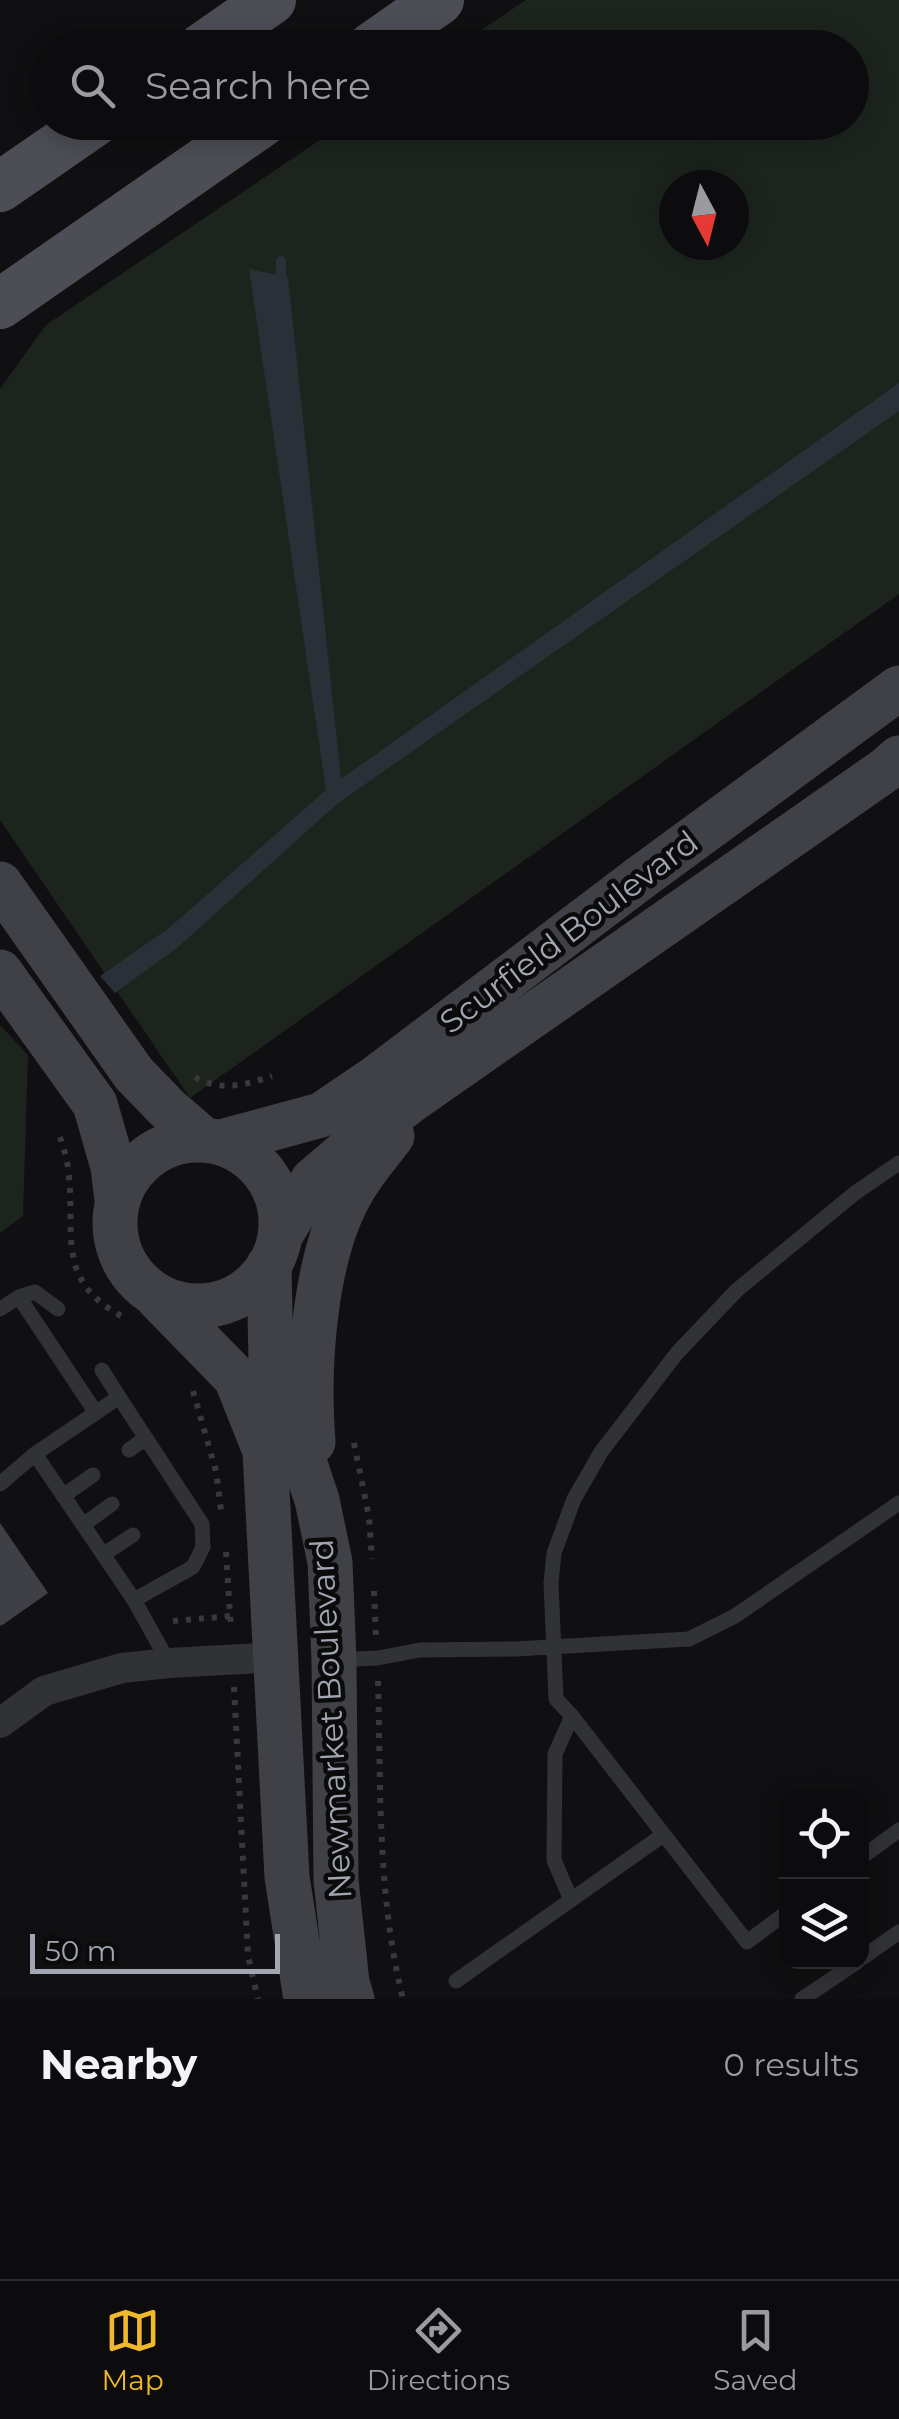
<!DOCTYPE html>
<style>
body{margin:0;font-family:Montserrat,sans-serif;background:#1a1a1c;color:#f1f3f6}
.controls{position:absolute;right:30px;bottom:30px;display:grid;overflow:hidden;border-radius:20px;box-shadow:0 5px 25px #0003}
.controls button{width:90px;height:90px;display:grid;place-items:center;padding:0;border:0;border-bottom:2px solid #2c2c2e;background:#0c0c0e;color:#f1f3f6;font:50px sans-serif}
.compass{position:absolute;left:659px;top:170px;width:90px;height:90px;border-radius:50%;background:#0c0c0e;box-shadow:0 5px 25px #0003;rotate:173deg}
.scale{position:absolute;left:30px;bottom:25px;width:250px;box-sizing:border-box;padding-left:10px;border:5px solid #a1a6b2;border-top:0;font-size:28px;line-height:35px;white-space:nowrap;color:#a1a6b2;-webkit-text-stroke:8px #0b0b0c;paint-order:stroke}
.list{margin:0;padding:0;list-style:none}
h2{display:flex;justify-content:space-between;align-items:center;height:130px;margin:0;padding:0 40px;font-size:42px}
h2 small{font-size:32px;font-weight:400;color:#9a9b9e}
.icon{flex:none;width:55px;height:55px;fill:none;stroke:currentColor;stroke-width:2;stroke-linecap:round;stroke-linejoin:round}
.map{position:relative;flex:none;width:899px;height:1999px;overflow:hidden}
.search{position:absolute;background:#0c0c0e;box-shadow:0 5px 25px #0003;left:30px;right:30px;top:30px;height:110px;display:flex;align-items:center;gap:25px;box-sizing:border-box;padding:0 35px;border-radius:55px;color:#9a9b9e;font-size:38px}
.sheet{height:280px;background:#0c0c0e}
nav{display:flex;justify-content:space-around;align-items:center;box-sizing:border-box;height:140px;border-top:2px solid #2c2c2e;background:#0c0c0e;font-size:28px;color:#9a9b9e}
nav a{display:grid;justify-items:center;gap:5px}
nav .on{color:#efb92b}
.map>svg:first-child{display:block}
.green{fill:#1d241e;fill-rule:evenodd}
.water{fill:#293037}
.lines{fill:none;stroke-linecap:round;stroke-linejoin:round}
.stream{stroke:#293037;stroke-width:10}
.building{fill:#3f4045}
.path{stroke:#37393d;stroke-width:6;stroke-dasharray:5 8;stroke-linecap:butt}
.lane{stroke:#313236;stroke-width:15}
.street{stroke:#313236;stroke-width:30}
.secondary{stroke:#3f4146;stroke-width:45}
.primary{stroke:#4d4e55;stroke-width:50}
.labels{text-anchor:middle;stroke-width:9;stroke-linejoin:round;paint-order:stroke}
.street-label{font-size:32px;fill:#a1a6b2;stroke:#0b0b0c}
</style>
<div class="map">
<svg width="899" height="1999" viewBox="0 0 899 1999">
<rect width="100%" height="100%" fill="#101012"/>
<path class="green" d="M 526,0 L 899,0 L 899,594 L 190,1098 L 0,820 L 0,389 L 46,325 L 345,123 L 852,122 L 852,48 L 456,47 ZM 674,185 L 734,185 L 734,245 L 674,245 Z
M 0,1025 L 28,1055 L 23,1216 L 0,1233 Z"/>
<path class="water" d="M 249,269 L 288,277 L 341,779 L 899,383 L 899,411 L 337,804 L 177,948 L 115,993 L 100,976 L 169,928 L 326,790 Z"/>
<g class="lines">
<path class="stream" d="M 281,261 L 281,276"/>
</g>
<path class="building" d="M 0,1523 L 48,1593 L 1,1626 L 0,1624 Z"/>
<g class="lines">
<path class="path" d="M 195,1077 C 220,1092 246,1085 272,1076
M 60,1137 C 63,1147 67,1158 68,1168 C 77,1235 52,1281 127,1319
M 193,1391 L 216,1471 L 221,1510
M 354,1443 L 369,1517 L 372,1559
M 226,1552 L 231,1629
M 374,1591 L 376,1639
M 173,1621 L 231,1616
M 378,1681 C 381,1788 377,1895 403,1999
M 234,1687 L 248,1956 L 258,1999"/>
<path class="lane" d="M 19,1297 L 96,1413
M 0,1309 L 19,1297 L 35,1292 L 58,1309
M 102,1370 L 119,1397
M 129,1450 L 146,1438
M 35,1454 L 119,1397 L 202,1524 L 203,1547 L 193,1567 L 134,1600
M 0,1484 L 35,1454 L 134,1600 L 169,1663
M 63,1496 L 93,1475
M 83,1525 L 112,1504
M 104,1554 L 133,1535
M 338,1660 L 378,1658 L 420,1650 L 516,1649 L 689,1639 L 735,1616 L 899,1503
M 862,1857 L 899,1830
M 571,1900 L 554,1860 L 555,1754 L 572,1716
M 786,1913 L 747,1942 L 572,1716 L 556,1699 L 551,1583 L 554,1553 L 574,1499 L 601,1452 L 677,1353 L 737,1290 L 855,1193 L 899,1163
M 862,1958 L 899,1932
M 456,1981 L 663,1835
M 802,1999 L 857,1962"/>
<path class="street" d="M 0,1723 L 44,1691 L 122,1668 L 169,1663 L 277,1657"/>
<path class="secondary" d="M 0,884 L 134,1074 L 167,1108 L 204,1140
M 0,972 L 95,1104 L 113,1167 L 117,1200
M115 1223a83 83 0 1 1 166 0a83 83 0 1 1-166 0Z
M 221,1142 L 321,1115 L 377,1077 L 640,878 L 899,688
M 280,1236 L 313,1180 L 361,1139 L 413,1099 L 888,768 L 899,758
M 269,1265 L 271,1361 L 317,1500 L 330,1562 L 334,1660 L 336,1880 L 347,1983 L 352,1999
M 158,1298 L 236,1378 L 265,1451 L 287,1877 L 306,1999
M 313,1442 C 307,1366 314,1252 355,1186 C 366,1168 380,1152 392,1136"/>
<path class="primary" d="M 202,48 L 271,0
M 371,48 L 439,0
M 0,187 L 94,122
M 0,304 L 262,122"/>
</g>
<g class="labels">
<g class="street-label">
<text transform="translate(569 932) rotate(-37)" y="11">Scurfield Boulevard</text>
<text transform="translate(331 1719) rotate(-93)" y="11">Newmarket Boulevard</text>
</g>
</g>
</svg>
<div class="controls">
<button><svg class="icon" aria-label="locate" viewBox="0 0 24 24"><circle cx="12" cy="12" r="6"/><path d="M12 2v4M12 18v4M2 12h4M18 12h4"/></svg></button>
<button><svg class="icon" aria-label="layers" viewBox="0 0 24 24"><path d="M12 4l9 5-9 5-9-5zM3 14l9 5 9-5"/></svg></button>
</div>
<svg class="compass" viewBox="-18 -18 36 36"><path d="M0-13l5 13h-10z" fill="#e53935"/><path d="M0 13l5-13h-10z" fill="#9a9b9e"/></svg>
<div class="scale">50 m</div>
<div class="search"><svg class="icon" aria-label="search" viewBox="0 0 24 24"><circle cx="10" cy="10" r="6"/><path d="M15 15l6 6"/></svg>Search here</div>
</div>
<section class="sheet">
<h2>Nearby<small>0 results</small></h2>
<ul class="list">
</ul>
</section>
<nav>
<a class="on"><svg class="icon" aria-label="map" viewBox="0 0 24 24"><path d="M3 6l6-2 6 2 6-2v14l-6 2-6-2-6 2zM9 4v14M15 6v14"/></svg>Map</a>
<a><svg class="icon" aria-label="directions" viewBox="0 0 24 24"><path d="M12 3l9 9-9 9-9-9zM9 14v-3h6M13 9l2 2-2 2"/></svg>Directions</a>
<a><svg class="icon" aria-label="saved" viewBox="0 0 24 24"><path d="M7 4h10v16l-5-4-5 4z"/></svg>Saved</a>
</nav>
